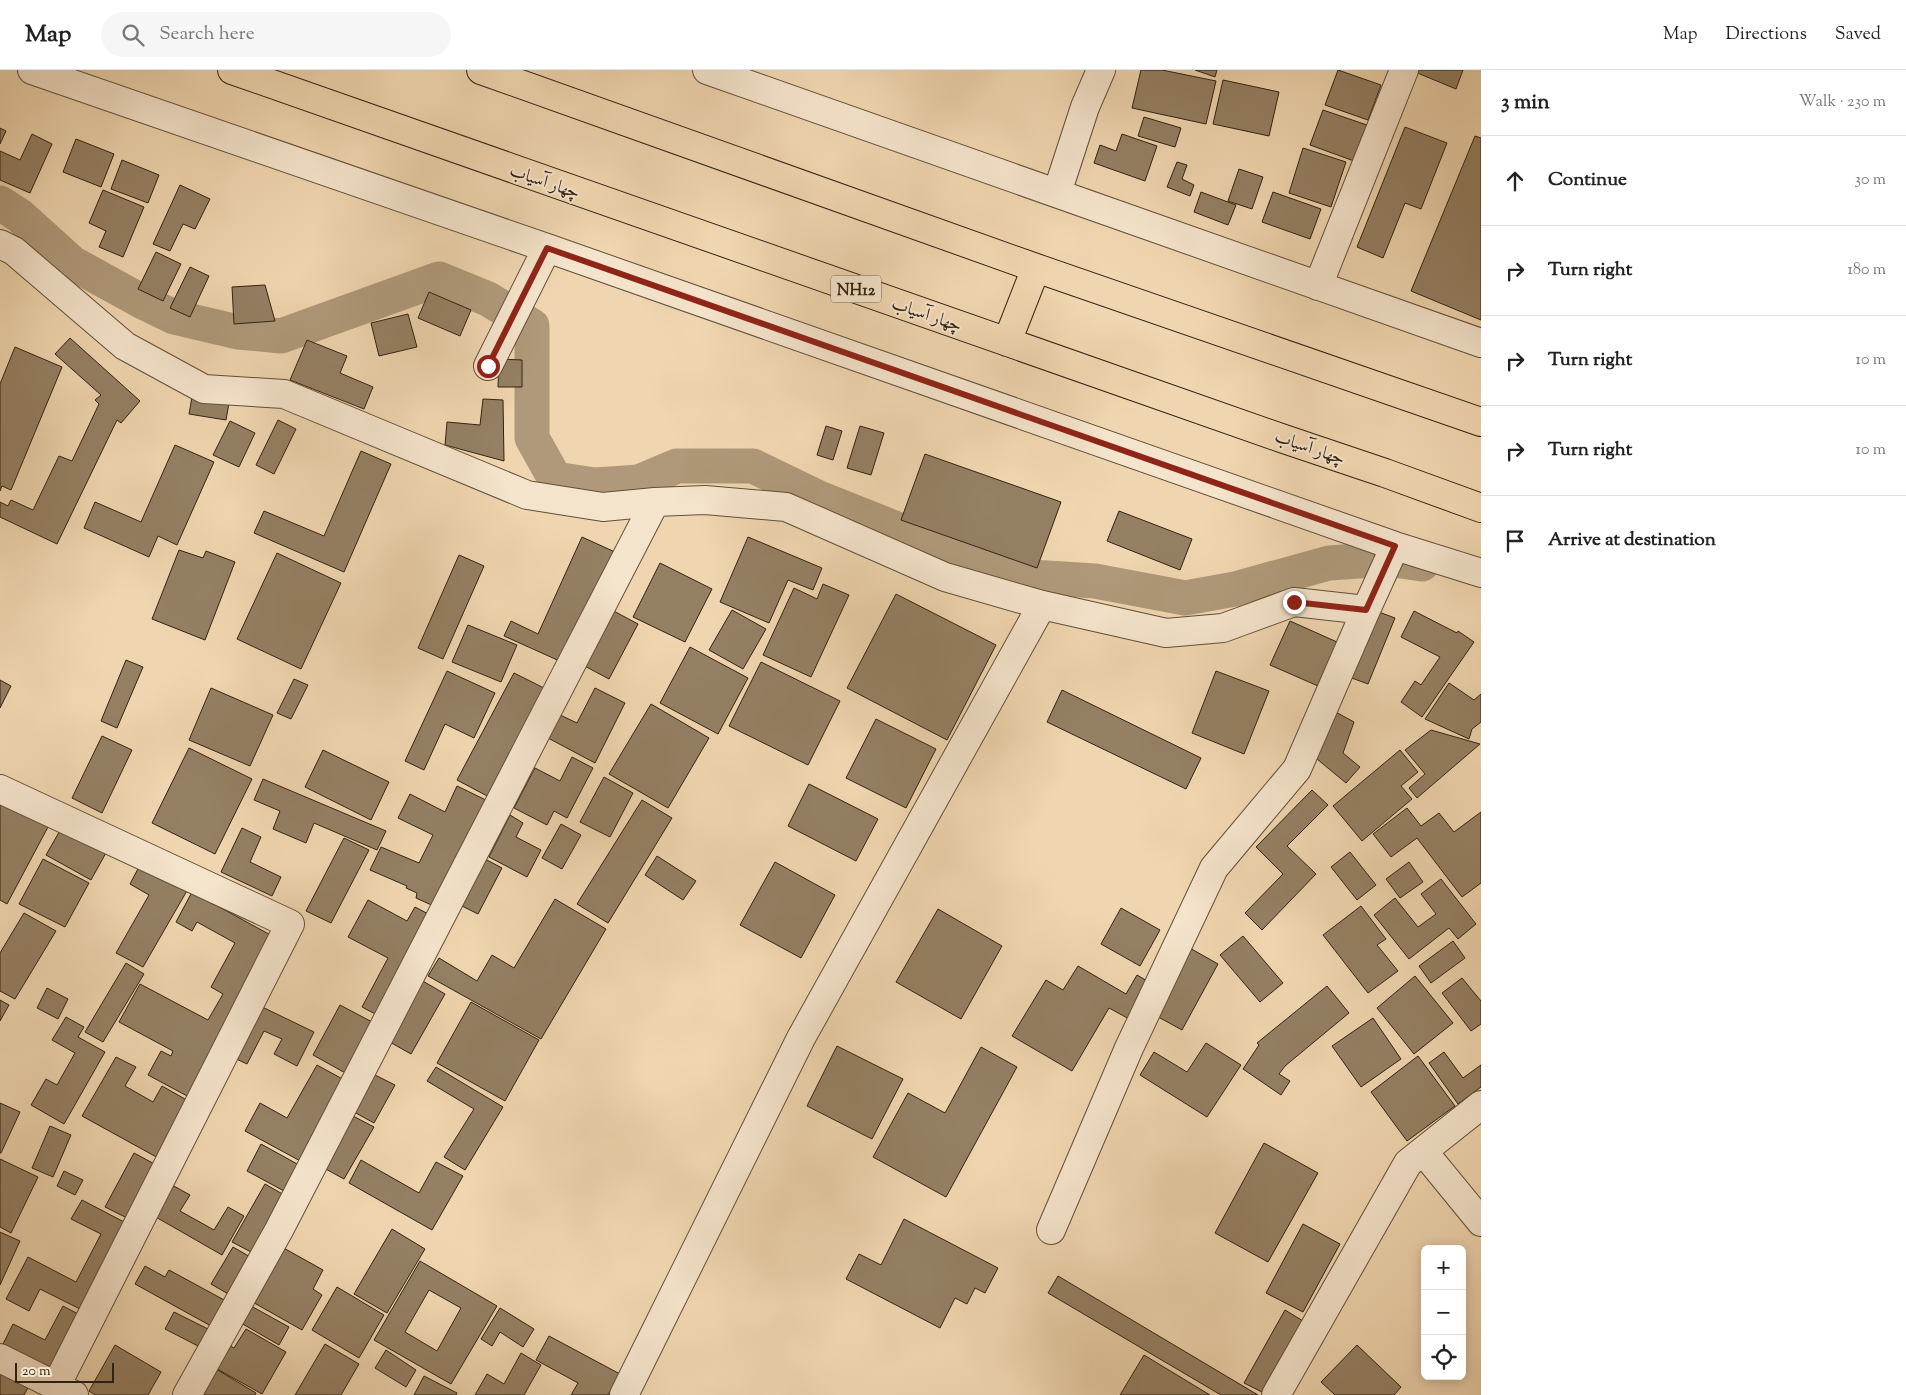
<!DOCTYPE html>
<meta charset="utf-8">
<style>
body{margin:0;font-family:"Sorts Mill Goudy",Amiri,serif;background:#f6f6f6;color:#222}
.controls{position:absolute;right:15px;bottom:15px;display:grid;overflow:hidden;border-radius:8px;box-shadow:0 2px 12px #0003}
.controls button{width:45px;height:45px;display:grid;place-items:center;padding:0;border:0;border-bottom:1px solid #e0e0e0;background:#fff;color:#222;font:25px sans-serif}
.scale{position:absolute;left:15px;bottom:12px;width:99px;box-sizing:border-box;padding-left:5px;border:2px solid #322212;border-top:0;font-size:14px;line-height:18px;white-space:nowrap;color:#322212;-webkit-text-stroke:4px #f5e4cc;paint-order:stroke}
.stop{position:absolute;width:15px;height:15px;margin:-11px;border:4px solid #8f2418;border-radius:50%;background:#fff}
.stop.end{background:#8f2418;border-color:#fff;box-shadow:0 1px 5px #0008}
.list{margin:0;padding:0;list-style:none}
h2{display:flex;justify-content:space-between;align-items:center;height:65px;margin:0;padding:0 20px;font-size:21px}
h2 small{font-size:16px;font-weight:400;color:#767676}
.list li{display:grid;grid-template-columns:32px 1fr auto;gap:15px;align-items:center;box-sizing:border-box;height:90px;padding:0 20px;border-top:1px solid #e0e0e0}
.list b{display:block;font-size:19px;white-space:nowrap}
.list em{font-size:16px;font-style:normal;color:#767676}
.icon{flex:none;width:28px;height:28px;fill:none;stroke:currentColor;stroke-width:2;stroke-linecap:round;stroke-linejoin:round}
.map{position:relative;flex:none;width:1481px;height:1325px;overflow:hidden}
header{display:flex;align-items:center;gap:30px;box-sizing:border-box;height:70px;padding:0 25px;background:#fff;border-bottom:1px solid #e0e0e0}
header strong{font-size:24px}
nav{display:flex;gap:28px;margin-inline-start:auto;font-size:18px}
.search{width:350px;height:45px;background:#f6f6f6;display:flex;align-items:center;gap:12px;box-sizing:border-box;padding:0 18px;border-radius:28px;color:#767676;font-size:19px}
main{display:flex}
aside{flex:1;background:#fff}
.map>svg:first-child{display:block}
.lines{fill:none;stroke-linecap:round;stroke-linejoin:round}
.canal{stroke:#af997a;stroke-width:35}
.building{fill:#958064;stroke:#322212;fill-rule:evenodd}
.minor-casing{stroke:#624f3a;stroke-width:30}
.highway-casing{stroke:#322212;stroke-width:30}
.minor{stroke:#f5e4cc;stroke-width:28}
.highway{stroke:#f0d6b0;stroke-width:28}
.route{stroke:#8f2418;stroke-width:6}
.labels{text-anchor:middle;stroke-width:4;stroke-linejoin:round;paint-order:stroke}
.shield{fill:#f5e4cc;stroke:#6c5c4a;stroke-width:1}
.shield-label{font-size:16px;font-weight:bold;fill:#322212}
.street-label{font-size:18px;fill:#322212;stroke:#f5e4cc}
</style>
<header>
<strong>Map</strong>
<div class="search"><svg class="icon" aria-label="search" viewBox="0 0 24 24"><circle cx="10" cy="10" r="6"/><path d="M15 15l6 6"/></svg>Search here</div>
<nav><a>Map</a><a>Directions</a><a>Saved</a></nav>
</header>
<main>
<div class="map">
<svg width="1481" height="1325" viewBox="0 0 1481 1325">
<rect width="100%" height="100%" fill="#f0d6b0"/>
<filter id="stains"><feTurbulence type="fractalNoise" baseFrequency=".004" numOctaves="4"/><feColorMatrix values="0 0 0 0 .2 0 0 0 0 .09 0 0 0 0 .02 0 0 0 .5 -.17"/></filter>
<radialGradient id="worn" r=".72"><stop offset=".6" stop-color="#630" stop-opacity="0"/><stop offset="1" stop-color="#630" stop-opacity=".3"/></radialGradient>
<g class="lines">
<path class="canal" d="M 0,133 L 20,146 L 72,193 L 141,231 L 174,247 L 238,262 L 281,266 L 439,209 L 488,229 L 532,256 L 532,368 L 555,409 L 595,415 L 639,412 L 677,396 L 753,396 L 819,428 L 1015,506 L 1095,511 L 1185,528 L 1235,519 L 1329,493 L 1387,489 L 1422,494"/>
</g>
<path class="building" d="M 1141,0 L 1162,0 L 1216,11 L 1206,54 L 1132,38 Z
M 1195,0 L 1217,0 L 1215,7 Z
M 1338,0 L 1381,15 L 1368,50 L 1325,35 Z
M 1416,0 L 1463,0 L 1456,19 L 1415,2 Z
M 1223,10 L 1279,22 L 1269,66 L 1213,54 Z
M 1323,40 L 1367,55 L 1354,91 L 1310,75 Z
M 1144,47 L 1181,58 L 1175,77 L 1138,66 Z
M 1405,57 L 1447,73 L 1421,139 L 1405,133 L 1383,188 L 1357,177 Z
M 0,58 L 6,61 L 0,74 Z
M 32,64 L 52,74 L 30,123 L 0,110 L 0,81 L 20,90 Z
M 1122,64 L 1157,76 L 1145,111 L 1094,93 L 1100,75 L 1116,81 Z
M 1475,66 L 1481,68 L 1481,250 L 1411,221 Z
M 76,69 L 114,84 L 101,117 L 63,102 Z
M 1303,78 L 1346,92 L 1331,137 L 1289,123 Z
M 122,90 L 159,105 L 148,133 L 111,119 Z
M 1177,92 L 1187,95 L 1182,109 L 1194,115 L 1190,126 L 1167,117 Z
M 1239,99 L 1263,107 L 1252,139 L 1228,131 Z
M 180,115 L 210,129 L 195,159 L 183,154 L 170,181 L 153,174 Z
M 103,120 L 144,137 L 123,187 L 99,177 L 106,161 L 89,153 Z
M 1201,122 L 1236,135 L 1228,155 L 1194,142 Z
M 1273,122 L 1321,139 L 1310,169 L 1262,152 Z
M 156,182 L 181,194 L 163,231 L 138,219 Z
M 190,197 L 209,206 L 190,247 L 170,238 Z
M 265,215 L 275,251 L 234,254 L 232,217 Z
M 429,222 L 471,240 L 460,266 L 418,248 Z
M 408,244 L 417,277 L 379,286 L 371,253 Z
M 70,268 L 140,331 L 121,353 L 117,350 L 57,474 L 0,447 L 0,432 L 8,436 L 11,430 L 33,440 L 59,386 L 72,391 L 99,334 L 95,330 L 101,325 L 55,284 Z
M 307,270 L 347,286 L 340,303 L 373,317 L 364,339 L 290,310 Z
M 15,277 L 62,297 L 11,420 L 2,416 L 0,421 L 0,314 Z
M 499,289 L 522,290 L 522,317 L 498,317 Z
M 192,327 L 229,333 L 226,350 L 189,344 Z
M 483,329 L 503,330 L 504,391 L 445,375 L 447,352 L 480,355 Z
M 278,350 L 296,359 L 274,404 L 256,395 Z
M 230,351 L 255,363 L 239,397 L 213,385 Z
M 826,356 L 842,361 L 833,390 L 817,385 Z
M 860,356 L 884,363 L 871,405 L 847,398 Z
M 175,375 L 214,392 L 177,475 L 158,466 L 149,487 L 84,458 L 95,432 L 141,452 Z
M 361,381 L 391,394 L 344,502 L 254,463 L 264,441 L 324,466 Z
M 925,384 L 1061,432 L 1037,498 L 901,450 Z
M 1119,441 L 1192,469 L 1180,500 L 1107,471 Z
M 582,467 L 615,482 L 564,593 L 504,566 L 511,551 L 538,564 Z
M 748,467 L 822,498 L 813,520 L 788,510 L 769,553 L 720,532 Z
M 179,480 L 203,488 L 206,481 L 235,492 L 205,570 L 152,549 Z
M 277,483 L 341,513 L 301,599 L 237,569 Z
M 459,485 L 484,496 L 443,589 L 418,578 Z
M 660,493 L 712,519 L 685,572 L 633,547 Z
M 823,514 L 849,525 L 811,607 L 763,585 L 794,518 L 817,529 Z
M 896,524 L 996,575 L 947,670 L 847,618 Z
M 608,538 L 638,554 L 609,609 L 579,593 Z
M 732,540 L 766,559 L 743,599 L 709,580 Z
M 1376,541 L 1395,548 L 1368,614 L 1349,607 Z
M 1414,541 L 1457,563 L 1458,561 L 1474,572 L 1422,647 L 1401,632 L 1415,611 L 1421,615 L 1440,587 L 1401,567 Z
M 1290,551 L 1337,572 L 1318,616 L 1270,595 Z
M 468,555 L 517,575 L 501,612 L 452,592 Z
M 690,577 L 748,608 L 718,664 L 660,633 Z
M 126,590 L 143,597 L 117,658 L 101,651 Z
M 761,592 L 840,631 L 808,695 L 729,656 Z
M 447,601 L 495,623 L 474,668 L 445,654 L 424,700 L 405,691 Z
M 1216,601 L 1269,621 L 1244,684 L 1192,663 Z
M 514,603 L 548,620 L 491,728 L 457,710 Z
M 294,609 L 308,615 L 291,649 L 277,643 Z
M 0,610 L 11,616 L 0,638 Z
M 1449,613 L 1474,630 L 1481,624 L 1481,652 L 1472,659 L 1469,669 L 1425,649 Z
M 211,618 L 273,645 L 250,696 L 189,670 Z
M 595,618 L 625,633 L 595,693 L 548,668 L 560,645 L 577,653 Z
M 1062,620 L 1201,688 L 1186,719 L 1047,652 Z
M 651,634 L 709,668 L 668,738 L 609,704 Z
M 1332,640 L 1354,652 L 1343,683 L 1360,697 L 1346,713 L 1311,684 Z
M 876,649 L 936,679 L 906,738 L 846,708 Z
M 1431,660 L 1480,674 L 1417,728 L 1409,718 L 1425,704 L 1405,680 Z
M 102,666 L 132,680 L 102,743 L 72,728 Z
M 189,678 L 252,709 L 215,784 L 152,753 Z
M 323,680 L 389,712 L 371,750 L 305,717 Z
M 1400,680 L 1418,702 L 1401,716 L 1412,729 L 1362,771 L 1333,736 Z
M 572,687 L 593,698 L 567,748 L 554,741 L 547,755 L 514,738 L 535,698 L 560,711 Z
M 604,707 L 633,723 L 610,767 L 580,752 Z
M 263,709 L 386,761 L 377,780 L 314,753 L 306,773 L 273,759 L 280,741 L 254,730 Z
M 809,714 L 878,749 L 856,791 L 788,756 Z
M 457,716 L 492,733 L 436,837 L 416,828 L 417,823 L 406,818 L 407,816 L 370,800 L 381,777 L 419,793 L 433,765 L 398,748 L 410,724 L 445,742 Z
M 1312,720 L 1328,735 L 1287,776 L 1316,804 L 1262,860 L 1245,843 L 1283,804 L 1256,777 Z
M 642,730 L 672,748 L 608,853 L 577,834 Z
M 0,732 L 48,757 L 7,834 L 0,830 Z
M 1407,738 L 1421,756 L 1439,743 L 1454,762 L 1481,742 L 1481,813 L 1462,827 L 1417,768 L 1391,787 L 1373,764 Z
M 510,745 L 523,753 L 516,767 L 541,780 L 527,807 L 489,787 Z
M 561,754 L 581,765 L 562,799 L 542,788 Z
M 62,757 L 107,781 L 91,810 L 46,785 Z
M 242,758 L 261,767 L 250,792 L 281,807 L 272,826 L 221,802 Z
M 344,768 L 369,780 L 331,853 L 306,841 Z
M 1350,782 L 1376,815 L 1357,830 L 1331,797 Z
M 657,786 L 696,811 L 683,830 L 645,805 Z
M 43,789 L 89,813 L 65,857 L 19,834 Z
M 485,789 L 502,798 L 478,844 L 460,835 Z
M 775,792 L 835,825 L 801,888 L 740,855 Z
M 1409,792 L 1423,812 L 1400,828 L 1386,809 Z
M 141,793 L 188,819 L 143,897 L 116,883 L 149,825 L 130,814 Z
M 1441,809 L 1476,854 L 1458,869 L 1449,858 L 1409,889 L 1374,845 L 1395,828 L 1418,857 L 1436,844 L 1421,824 Z
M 192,822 L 276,868 L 189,1027 L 148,1005 L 161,981 L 171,986 L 173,981 L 119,952 L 140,914 L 208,950 L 223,924 L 211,917 L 235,873 L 197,852 L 192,861 L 176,852 Z
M 555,829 L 606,859 L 541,969 L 428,906 L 439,888 L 477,911 L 492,885 L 514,898 Z
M 368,830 L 407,851 L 415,837 L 436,848 L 383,948 L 362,937 L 388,888 L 348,867 Z
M 1361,836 L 1386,869 L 1377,875 L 1398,901 L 1368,923 L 1323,865 Z
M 1121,838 L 1160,860 L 1140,896 L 1101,874 Z
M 938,839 L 1002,876 L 961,949 L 896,912 Z
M 24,843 L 56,861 L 15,929 L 0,921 L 0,883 Z
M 1243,866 L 1283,913 L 1260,932 L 1220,885 Z
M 1453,871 L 1465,888 L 1431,913 L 1419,896 Z
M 1188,877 L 1218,894 L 1182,960 L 1151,943 Z
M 126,893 L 144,904 L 103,972 L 85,962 Z
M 1078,896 L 1126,924 L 1137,905 L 1154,915 L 1133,951 L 1109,938 L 1072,1001 L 1012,966 L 1046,910 L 1063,920 Z
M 1415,906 L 1453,953 L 1414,984 L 1377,938 Z
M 1462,908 L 1481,931 L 1481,954 L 1471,961 L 1442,923 Z
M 421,910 L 445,924 L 411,984 L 388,971 Z
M 1327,916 L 1349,943 L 1285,996 L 1279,1004 L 1290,1011 L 1281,1025 L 1243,999 L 1259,975 L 1257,973 Z
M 47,918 L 68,929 L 58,949 L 37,938 Z
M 0,930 L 9,935 L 0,951 Z
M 471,932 L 539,970 L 505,1031 L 437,993 Z
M 256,934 L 314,962 L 297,996 L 274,984 L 282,969 L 264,961 L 247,994 L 230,986 Z
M 340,935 L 376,954 L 349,1005 L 313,985 Z
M 66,947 L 84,957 L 78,967 L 105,982 L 64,1054 L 31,1035 L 46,1009 L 57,1015 L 75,983 L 52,970 Z
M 1373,948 L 1401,989 L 1361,1017 L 1332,976 Z
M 1206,973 L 1241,995 L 1207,1047 L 1140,1005 L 1154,982 L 1187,1002 Z
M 837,976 L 903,1009 L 872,1069 L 807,1036 Z
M 981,977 L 1017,997 L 946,1127 L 873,1087 L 908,1023 L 945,1043 Z
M 1444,982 L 1463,1008 L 1481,995 L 1481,1017 L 1458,1034 L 1429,993 Z
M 1418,986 L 1455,1036 L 1407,1071 L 1371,1022 Z
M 116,987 L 136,997 L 125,1016 L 153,1032 L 162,1016 L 192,1033 L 160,1089 L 82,1046 Z
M 317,995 L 348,1012 L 304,1093 L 245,1061 L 260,1033 L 287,1048 Z
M 436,997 L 503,1037 L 465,1100 L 444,1087 L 474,1039 L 427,1011 Z
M 375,1005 L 395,1015 L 374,1053 L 354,1042 Z
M 0,1033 L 20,1042 L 1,1083 L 0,1083 Z
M 353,1046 L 374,1057 L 344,1109 L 324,1098 Z
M 50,1056 L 71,1065 L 53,1107 L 32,1098 Z
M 1264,1073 L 1318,1103 L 1268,1192 L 1215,1163 Z
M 261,1074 L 299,1095 L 284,1121 L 247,1101 Z
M 134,1083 L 162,1098 L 133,1151 L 105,1137 Z
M 0,1089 L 38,1107 L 11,1163 L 0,1157 Z
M 361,1090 L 419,1123 L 436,1092 L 463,1106 L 432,1160 L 349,1113 Z
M 64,1101 L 83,1110 L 75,1125 L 57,1116 Z
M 265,1114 L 286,1126 L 253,1183 L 232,1172 Z
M 172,1115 L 190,1125 L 180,1141 L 214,1160 L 228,1137 L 244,1146 L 222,1185 L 154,1146 Z
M 82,1130 L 128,1154 L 84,1241 L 40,1219 L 29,1241 L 6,1229 L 28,1187 L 76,1212 L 101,1164 L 71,1149 Z
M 904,1149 L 998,1198 L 985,1223 L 975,1218 L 967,1234 L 955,1228 L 940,1258 L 846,1209 L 859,1184 L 881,1195 Z
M 1303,1154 L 1340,1174 L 1303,1242 L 1266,1223 Z
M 392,1159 L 425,1179 L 387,1243 L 354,1224 Z
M 0,1162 L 20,1171 L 0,1215 Z
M 280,1176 L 323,1200 L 313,1219 L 322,1225 L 302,1260 L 249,1230 Z
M 233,1177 L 252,1188 L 230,1225 L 211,1214 Z
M 420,1191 L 497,1236 L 451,1314 L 374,1270 ZM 429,1220 L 461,1238 L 437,1281 L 405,1262 Z
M 145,1196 L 165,1207 L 169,1200 L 226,1231 L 211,1256 L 135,1214 Z
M 1058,1206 L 1258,1325 L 1221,1325 L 1048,1223 Z
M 337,1217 L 384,1245 L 359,1288 L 312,1260 Z
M 63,1236 L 82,1246 L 53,1300 L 3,1274 L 13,1254 L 45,1270 Z
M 251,1236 L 289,1257 L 279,1275 L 241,1253 Z
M 500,1238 L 534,1259 L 523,1277 L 500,1262 L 492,1276 L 481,1269 Z
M 1285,1240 L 1303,1251 L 1262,1322 L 1244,1313 Z
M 174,1242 L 208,1259 L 198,1276 L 165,1259 Z
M 246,1259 L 286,1282 L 262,1324 L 210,1295 L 223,1272 L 234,1278 Z
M 549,1266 L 620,1304 L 608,1325 L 571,1325 L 578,1313 L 536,1290 Z
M 325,1274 L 359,1294 L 341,1325 L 295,1325 Z
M 115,1275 L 161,1302 L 148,1325 L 95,1325 L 89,1321 Z
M 1357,1275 L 1401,1317 L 1394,1325 L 1335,1325 L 1321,1312 Z
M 386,1280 L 416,1300 L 406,1317 L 375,1298 Z
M 521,1283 L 541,1295 L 524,1325 L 475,1325 L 487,1304 L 504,1314 Z
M 1144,1285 L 1210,1325 L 1120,1325 Z
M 0,1298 L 30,1314 L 24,1325 L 0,1325 Z
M 216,1299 L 256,1323 L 255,1325 L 190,1325 Z
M 424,1306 L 457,1323 L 456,1325 L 414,1325 Z"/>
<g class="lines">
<defs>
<path id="minor" d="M 32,0 L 547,178 L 1395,476 L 1481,503
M 707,0 L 1481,273
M 1057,123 L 1085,37 L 1101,0
M 0,174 L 14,181 L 125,276 L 204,319 L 284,324 L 527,425 L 603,437 L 655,432 L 705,430 L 786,437 L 945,507 L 1042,535 L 1166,563 L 1223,558 L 1294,532 L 1366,540 L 1395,476
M 1318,216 L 1404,0
M 488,296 L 547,178
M 0,719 L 290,854 L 56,1316
M 1423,1081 L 1481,1152
M 1051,1160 L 1129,978 L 1214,798 L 1297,699 L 1366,540
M 0,1288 L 74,1325
M 187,1325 L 279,1160 L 655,432
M 624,1325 L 801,968 L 1042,535
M 1276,1325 L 1408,1093 L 1481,1035"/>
<path id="highway" d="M 232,0 L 1284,369 L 1385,403 L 1481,438
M 481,0 L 1036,198 L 1481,352
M 1007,272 L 1036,198"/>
</defs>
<use href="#minor" class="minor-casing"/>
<use href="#highway" class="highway-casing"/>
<use href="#minor" class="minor"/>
<use href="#highway" class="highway"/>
</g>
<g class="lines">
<path class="route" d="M 488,296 L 547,178 L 1395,476 L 1366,540 L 1294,532"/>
</g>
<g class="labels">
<rect class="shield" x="831" y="205.5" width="50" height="27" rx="4"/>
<g class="shield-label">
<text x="856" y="225">NH12</text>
</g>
<g class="street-label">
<text transform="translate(545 111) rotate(19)" y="6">چهار آسیاب</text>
<text transform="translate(927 244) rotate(19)" y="6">چهار آسیاب</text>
<text transform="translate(1310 377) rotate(19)" y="6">چهار آسیاب</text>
</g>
</g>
<rect width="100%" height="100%" filter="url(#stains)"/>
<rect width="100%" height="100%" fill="url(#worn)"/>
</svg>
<div class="controls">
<button>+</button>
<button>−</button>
<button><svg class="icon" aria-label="locate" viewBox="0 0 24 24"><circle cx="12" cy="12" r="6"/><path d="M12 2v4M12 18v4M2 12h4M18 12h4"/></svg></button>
</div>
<div class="scale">20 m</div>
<div class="stop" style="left:488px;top:296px"></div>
<div class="stop end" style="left:1294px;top:532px"></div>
</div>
<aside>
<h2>3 min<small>Walk · 230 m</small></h2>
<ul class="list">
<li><svg class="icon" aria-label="ahead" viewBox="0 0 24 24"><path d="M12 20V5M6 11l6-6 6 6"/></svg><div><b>Continue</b></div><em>30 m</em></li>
<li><svg class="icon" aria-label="right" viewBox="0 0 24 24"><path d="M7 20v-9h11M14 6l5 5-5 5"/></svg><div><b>Turn right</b></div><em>180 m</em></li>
<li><svg class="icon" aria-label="right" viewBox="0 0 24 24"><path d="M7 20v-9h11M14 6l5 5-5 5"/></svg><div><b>Turn right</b></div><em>10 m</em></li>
<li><svg class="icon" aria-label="right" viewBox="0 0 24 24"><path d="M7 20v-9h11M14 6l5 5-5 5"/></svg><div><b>Turn right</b></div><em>10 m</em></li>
<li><svg class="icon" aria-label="arrive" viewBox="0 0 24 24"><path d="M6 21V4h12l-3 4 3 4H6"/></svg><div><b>Arrive at destination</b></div></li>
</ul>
</aside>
</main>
